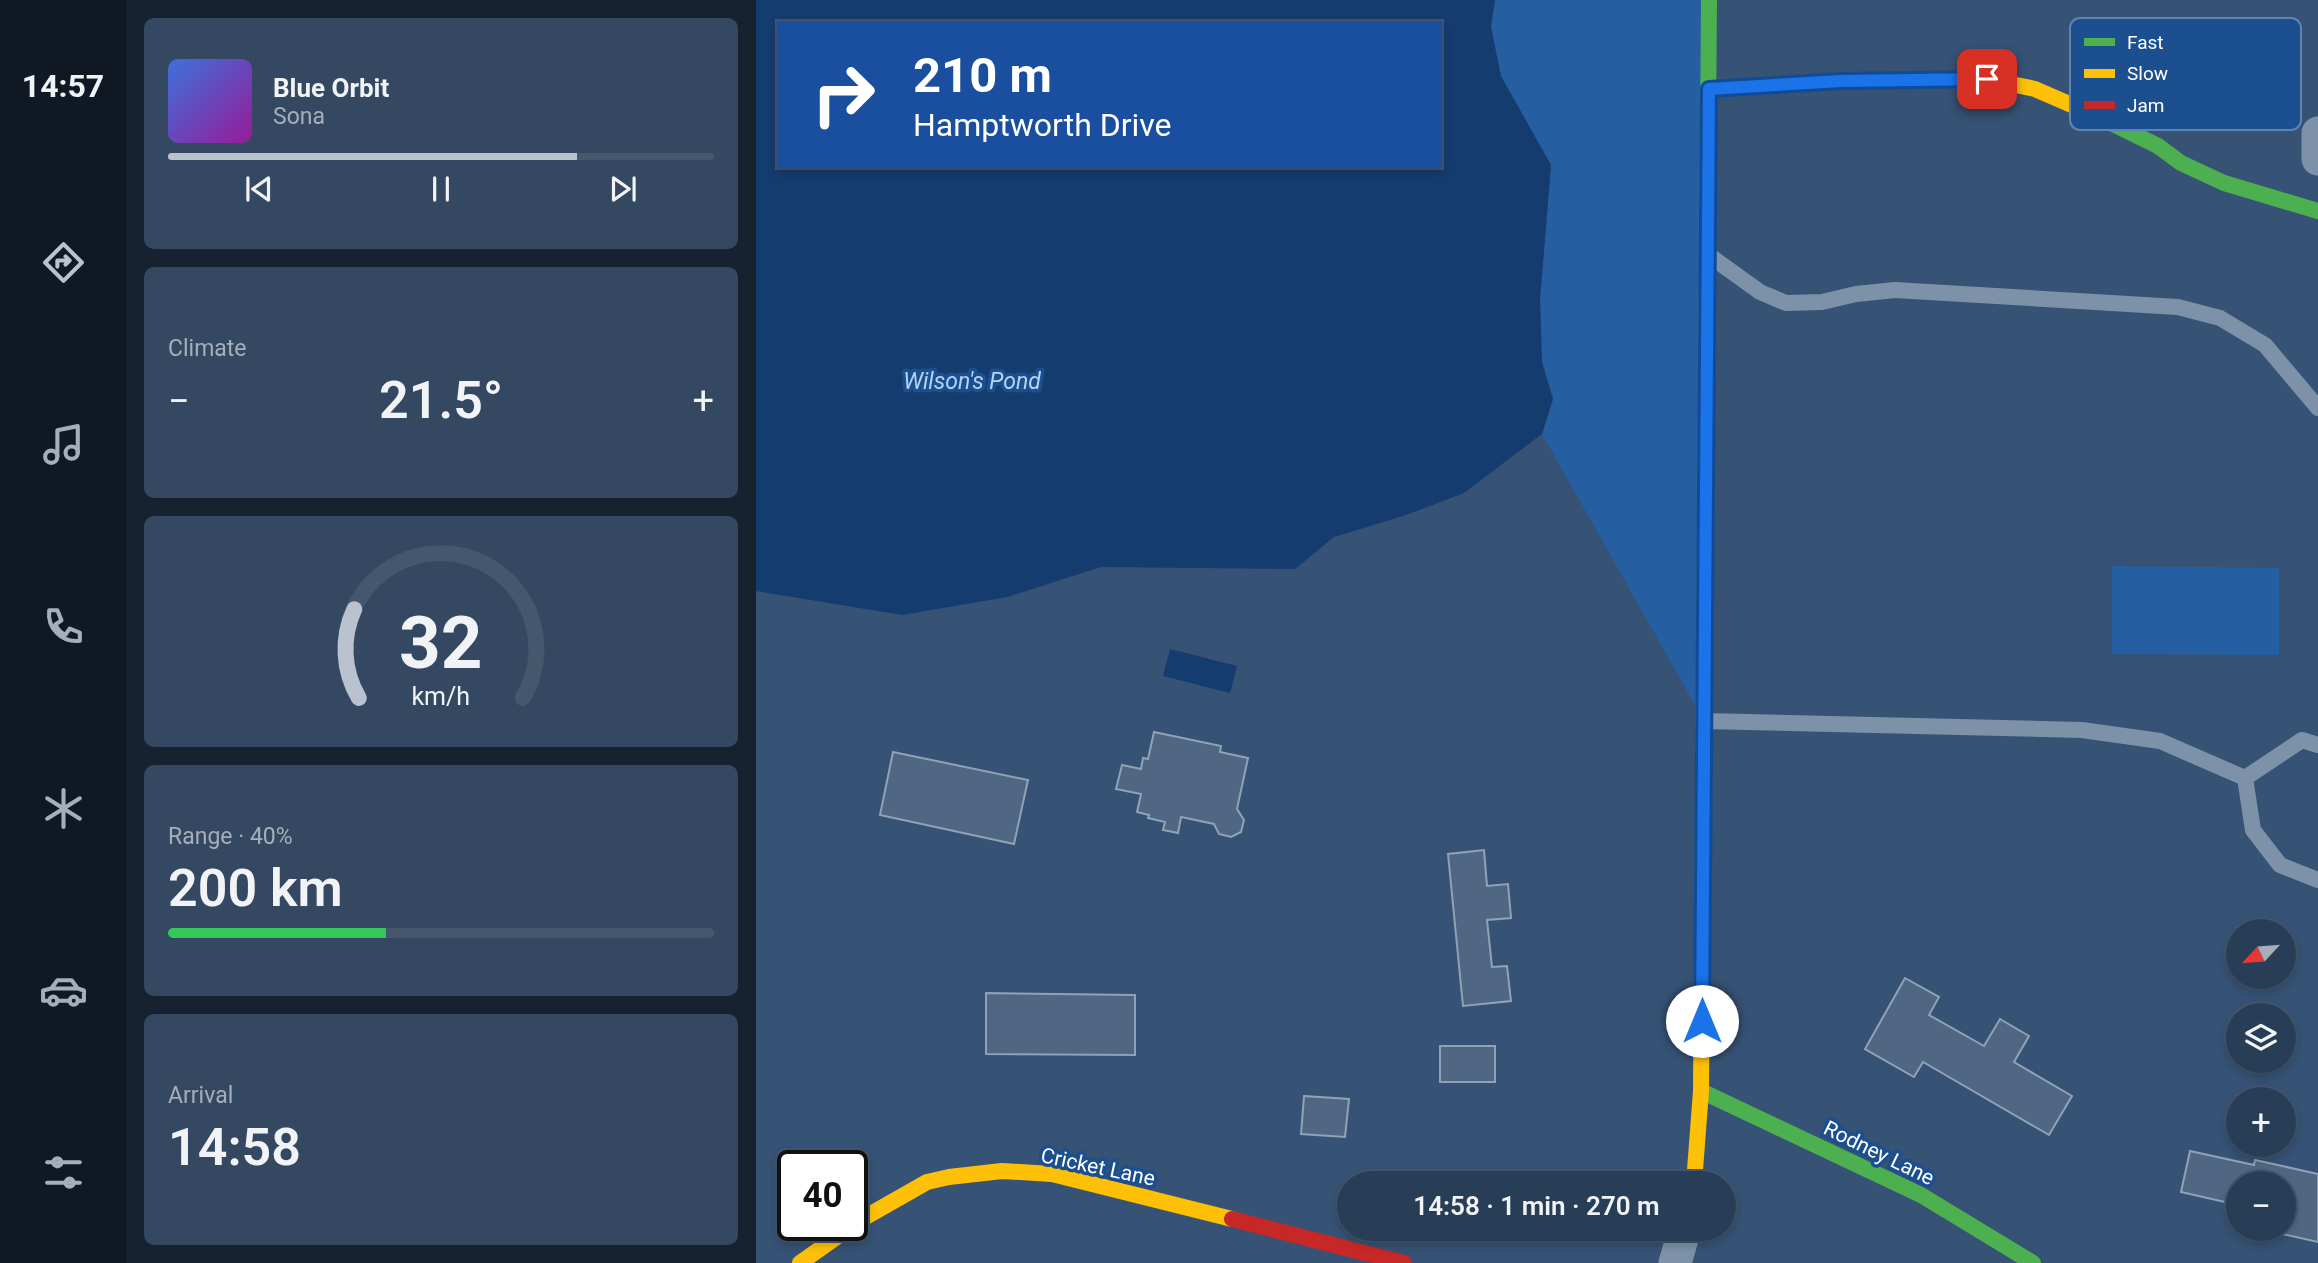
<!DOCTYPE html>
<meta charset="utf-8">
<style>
:root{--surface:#283e57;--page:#344961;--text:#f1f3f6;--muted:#a5aeba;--line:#44576d;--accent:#b9c2ce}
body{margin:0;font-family:Roboto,sans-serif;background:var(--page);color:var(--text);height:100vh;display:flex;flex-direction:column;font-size:26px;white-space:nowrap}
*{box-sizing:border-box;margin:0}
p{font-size:23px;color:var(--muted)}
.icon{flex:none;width:38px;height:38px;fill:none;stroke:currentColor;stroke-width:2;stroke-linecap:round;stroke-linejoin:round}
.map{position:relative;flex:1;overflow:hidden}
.drawer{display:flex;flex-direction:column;gap:18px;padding:18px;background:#162230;width:630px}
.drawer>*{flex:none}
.guide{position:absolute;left:21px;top:21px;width:665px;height:147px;border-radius:0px;box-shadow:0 4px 10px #0003,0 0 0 2px var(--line);background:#1a4fa0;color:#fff;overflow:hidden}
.needle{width:46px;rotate:244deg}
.controls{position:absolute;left:1470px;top:919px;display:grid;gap:14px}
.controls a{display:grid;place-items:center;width:70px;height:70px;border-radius:50%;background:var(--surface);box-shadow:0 4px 10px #0003,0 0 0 2px var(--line);font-size:35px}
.speed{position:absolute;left:21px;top:1150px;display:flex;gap:14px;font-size:35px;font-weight:700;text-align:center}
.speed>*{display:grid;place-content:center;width:91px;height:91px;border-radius:50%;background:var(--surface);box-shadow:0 4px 10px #0003,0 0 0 2px var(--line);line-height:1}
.speed .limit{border:4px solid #111;border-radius:10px;background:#fff;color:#111}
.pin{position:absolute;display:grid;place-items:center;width:60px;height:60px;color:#fff;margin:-30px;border-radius:14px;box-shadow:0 4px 10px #0006}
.me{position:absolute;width:77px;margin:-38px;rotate:0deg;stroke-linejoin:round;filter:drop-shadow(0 0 5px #0008)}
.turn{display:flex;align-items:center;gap:24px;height:147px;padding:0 21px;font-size:32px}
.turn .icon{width:91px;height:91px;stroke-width:2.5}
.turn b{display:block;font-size:49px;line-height:60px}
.big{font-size:52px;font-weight:600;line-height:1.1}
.drawer .card{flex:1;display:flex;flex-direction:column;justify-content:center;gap:10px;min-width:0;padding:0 24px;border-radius:10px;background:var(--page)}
.drawer .dial{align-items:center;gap:0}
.dial svg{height:182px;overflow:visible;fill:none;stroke:var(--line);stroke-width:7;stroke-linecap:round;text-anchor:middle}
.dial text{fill:var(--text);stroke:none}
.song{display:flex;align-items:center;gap:21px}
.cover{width:84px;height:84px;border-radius:10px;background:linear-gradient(135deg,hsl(220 70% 55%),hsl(300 70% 35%))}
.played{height:7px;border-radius:4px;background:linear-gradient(90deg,var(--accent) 75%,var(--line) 75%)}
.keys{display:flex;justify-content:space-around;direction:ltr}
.heat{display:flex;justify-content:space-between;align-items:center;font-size:38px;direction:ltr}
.charge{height:10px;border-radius:5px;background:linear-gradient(90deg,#34c759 40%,var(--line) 0)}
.trip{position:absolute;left:581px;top:1171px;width:399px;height:70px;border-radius:35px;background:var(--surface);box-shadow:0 4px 10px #0003,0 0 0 2px var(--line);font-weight:600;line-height:70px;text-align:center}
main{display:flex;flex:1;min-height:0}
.tab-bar{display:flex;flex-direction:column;width:126px;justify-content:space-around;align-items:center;background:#101923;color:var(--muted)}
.tab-bar .icon{width:49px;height:49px}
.tab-bar .current{color:var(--accent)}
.tab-bar b{font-size:32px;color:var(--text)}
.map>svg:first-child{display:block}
</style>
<main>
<nav class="tab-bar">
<b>14:57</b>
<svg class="icon current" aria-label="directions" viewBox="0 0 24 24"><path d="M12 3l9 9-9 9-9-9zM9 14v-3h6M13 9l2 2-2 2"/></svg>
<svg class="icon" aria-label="music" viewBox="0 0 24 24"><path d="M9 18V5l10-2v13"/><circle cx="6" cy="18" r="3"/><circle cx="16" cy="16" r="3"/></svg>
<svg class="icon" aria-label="phone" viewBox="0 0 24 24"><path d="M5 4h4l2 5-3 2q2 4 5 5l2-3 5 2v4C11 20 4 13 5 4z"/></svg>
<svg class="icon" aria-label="climate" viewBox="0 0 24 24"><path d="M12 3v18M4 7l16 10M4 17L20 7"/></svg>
<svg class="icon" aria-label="car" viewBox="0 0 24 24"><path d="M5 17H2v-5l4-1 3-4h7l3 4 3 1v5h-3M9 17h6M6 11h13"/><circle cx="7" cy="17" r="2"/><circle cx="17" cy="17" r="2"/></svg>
<svg class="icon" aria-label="filters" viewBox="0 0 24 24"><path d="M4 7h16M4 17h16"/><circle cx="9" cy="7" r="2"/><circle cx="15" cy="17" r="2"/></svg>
</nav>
<section class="drawer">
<div class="card">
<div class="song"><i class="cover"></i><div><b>Blue Orbit</b><p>Sona</p></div></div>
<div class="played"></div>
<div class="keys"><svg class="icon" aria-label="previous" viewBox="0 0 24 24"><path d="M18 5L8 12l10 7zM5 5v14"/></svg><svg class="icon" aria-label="pause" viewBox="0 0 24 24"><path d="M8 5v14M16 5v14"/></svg><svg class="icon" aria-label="next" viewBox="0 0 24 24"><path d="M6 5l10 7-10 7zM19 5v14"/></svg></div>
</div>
<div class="card"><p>Climate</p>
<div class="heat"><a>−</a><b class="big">21.5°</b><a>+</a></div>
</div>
<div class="card dial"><svg viewBox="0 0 100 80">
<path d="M14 69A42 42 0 1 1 86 69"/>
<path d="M14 69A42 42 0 0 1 12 30" stroke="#b9c2ce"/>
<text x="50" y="56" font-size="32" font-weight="700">32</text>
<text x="50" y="72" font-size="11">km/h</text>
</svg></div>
<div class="card"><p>Range · 40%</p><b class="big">200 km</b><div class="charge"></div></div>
<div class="card"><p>Arrival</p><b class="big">14:58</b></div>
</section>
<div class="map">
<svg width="1562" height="1263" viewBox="0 0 1562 1263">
<rect width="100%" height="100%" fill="#365274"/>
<path fill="#265fa1" d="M739 0H953L948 721 786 434 797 399 786 362 784 300 795 165 745 77 735 27Z
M1356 566 1523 568V655L1356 654Z"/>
<path fill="#153c6e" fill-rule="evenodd" d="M0 0H739L735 27 745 76 795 165 784 300 786 362 797 399 786 434 708 493 650 515 578 537 539 569 345 567 251 597 146 615 0 591ZM23 23H684V166H23Z
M414 649 481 666 474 693 407 676Z"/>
<path fill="#506783" stroke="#92a2b6" stroke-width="2" d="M398 732 465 746 464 752 492 758 481 809 488 820 485 832 475 837 463 834 458 824 425 817 422 833 407 830 409 822 392 818 393 815 381 812 385 794 360 789 366 765 385 769 387 758 392 759Z
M137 752 272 780 258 844 124 815Z
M728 850 731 886 752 884 755 918 731 920 736 967 751 966 755 1001 707 1006 692 854Z
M1149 978 1183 997 1173 1015 1228 1046 1244 1019 1273 1036 1258 1062 1316 1096 1293 1135 1167 1062 1158 1077 1109 1049Z
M230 993 379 995V1055L230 1054Z
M684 1046H739V1082H684Z
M548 1096 593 1099 589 1137 545 1134Z
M1434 1151 1498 1165 1499 1160 1562 1174V1242L1500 1228H1528V1183H1482V1205L1425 1192Z"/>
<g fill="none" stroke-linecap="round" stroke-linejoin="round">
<path stroke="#7d92a8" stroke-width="16" d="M954 256 1004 292 1030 303 1066 302 1100 294 1139 290 1422 307 1464 318 1509 345 1562 408
M948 721 1326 730 1404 741 1489 778
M1489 778 1497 830 1524 865 1562 880
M1489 778 1546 740 1562 745"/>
<path stroke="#7d92a8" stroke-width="33" d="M1562 133V159
M919 1263 929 1228"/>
<path stroke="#4caf50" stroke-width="16" d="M1341 116 1402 146 1425 163 1468 183 1562 211
M948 684 953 0
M945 1091 1165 1195 1277 1263"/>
<path stroke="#ffc107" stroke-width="16" d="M953 89 1085 81 1231 79 1279 89 1341 116
M938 1183 945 1091 948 684
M44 1263 106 1219 171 1182 193 1177 246 1171 296 1174 476 1219"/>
<path stroke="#c62828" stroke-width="16" d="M476 1219 648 1263"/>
</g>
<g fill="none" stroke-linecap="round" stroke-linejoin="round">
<defs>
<path id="route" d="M946 1021 953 89 1085 81 1231 79"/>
</defs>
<use href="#route" stroke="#114b97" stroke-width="18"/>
<use href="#route" stroke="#1a73e8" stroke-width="12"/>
</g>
<g text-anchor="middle" stroke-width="7" stroke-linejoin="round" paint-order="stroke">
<g font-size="21" fill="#fff" stroke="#1b4f8f">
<text transform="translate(1123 1153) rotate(26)" y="7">Rodney Lane</text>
<text transform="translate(342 1167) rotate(12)" y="7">Cricket Lane</text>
</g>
<g font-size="23" font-style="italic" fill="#b5d3f5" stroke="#1b4f8f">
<text x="216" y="389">Wilson's Pond</text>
</g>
</g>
<rect x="1314" y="18" width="231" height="112" rx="10" fill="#1b4f8f" stroke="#5f84b1" stroke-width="2"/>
<rect x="1328" y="38" width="31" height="8" fill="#4caf50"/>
<rect x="1328" y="69" width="31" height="9" fill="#ffc107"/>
<rect x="1328" y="101" width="31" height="8" fill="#c62828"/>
<g font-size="19" fill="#fff">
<text x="1371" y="49">Fast</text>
<text x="1371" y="80">Slow</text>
<text x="1371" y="112">Jam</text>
</g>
</svg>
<div class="controls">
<a><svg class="needle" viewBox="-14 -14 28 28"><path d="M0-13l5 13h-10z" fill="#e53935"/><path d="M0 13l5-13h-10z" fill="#a5aeba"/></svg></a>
<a><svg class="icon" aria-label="layers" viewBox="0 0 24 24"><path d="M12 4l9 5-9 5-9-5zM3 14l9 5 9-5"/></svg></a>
<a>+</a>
<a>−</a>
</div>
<div class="speed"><div class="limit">40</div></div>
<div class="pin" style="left:1231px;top:79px;background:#d93025"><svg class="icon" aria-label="arrive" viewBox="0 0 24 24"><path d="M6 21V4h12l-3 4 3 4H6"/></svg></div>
<svg class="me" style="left:946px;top:1021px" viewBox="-20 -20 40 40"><circle r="19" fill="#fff"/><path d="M0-13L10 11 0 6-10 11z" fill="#1a73e8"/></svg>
<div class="trip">14:58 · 1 min · 270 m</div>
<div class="guide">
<div class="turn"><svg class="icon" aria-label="right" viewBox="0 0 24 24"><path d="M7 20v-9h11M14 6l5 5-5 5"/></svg><div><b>210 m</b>Hamptworth Drive</div></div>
</div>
</div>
</main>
